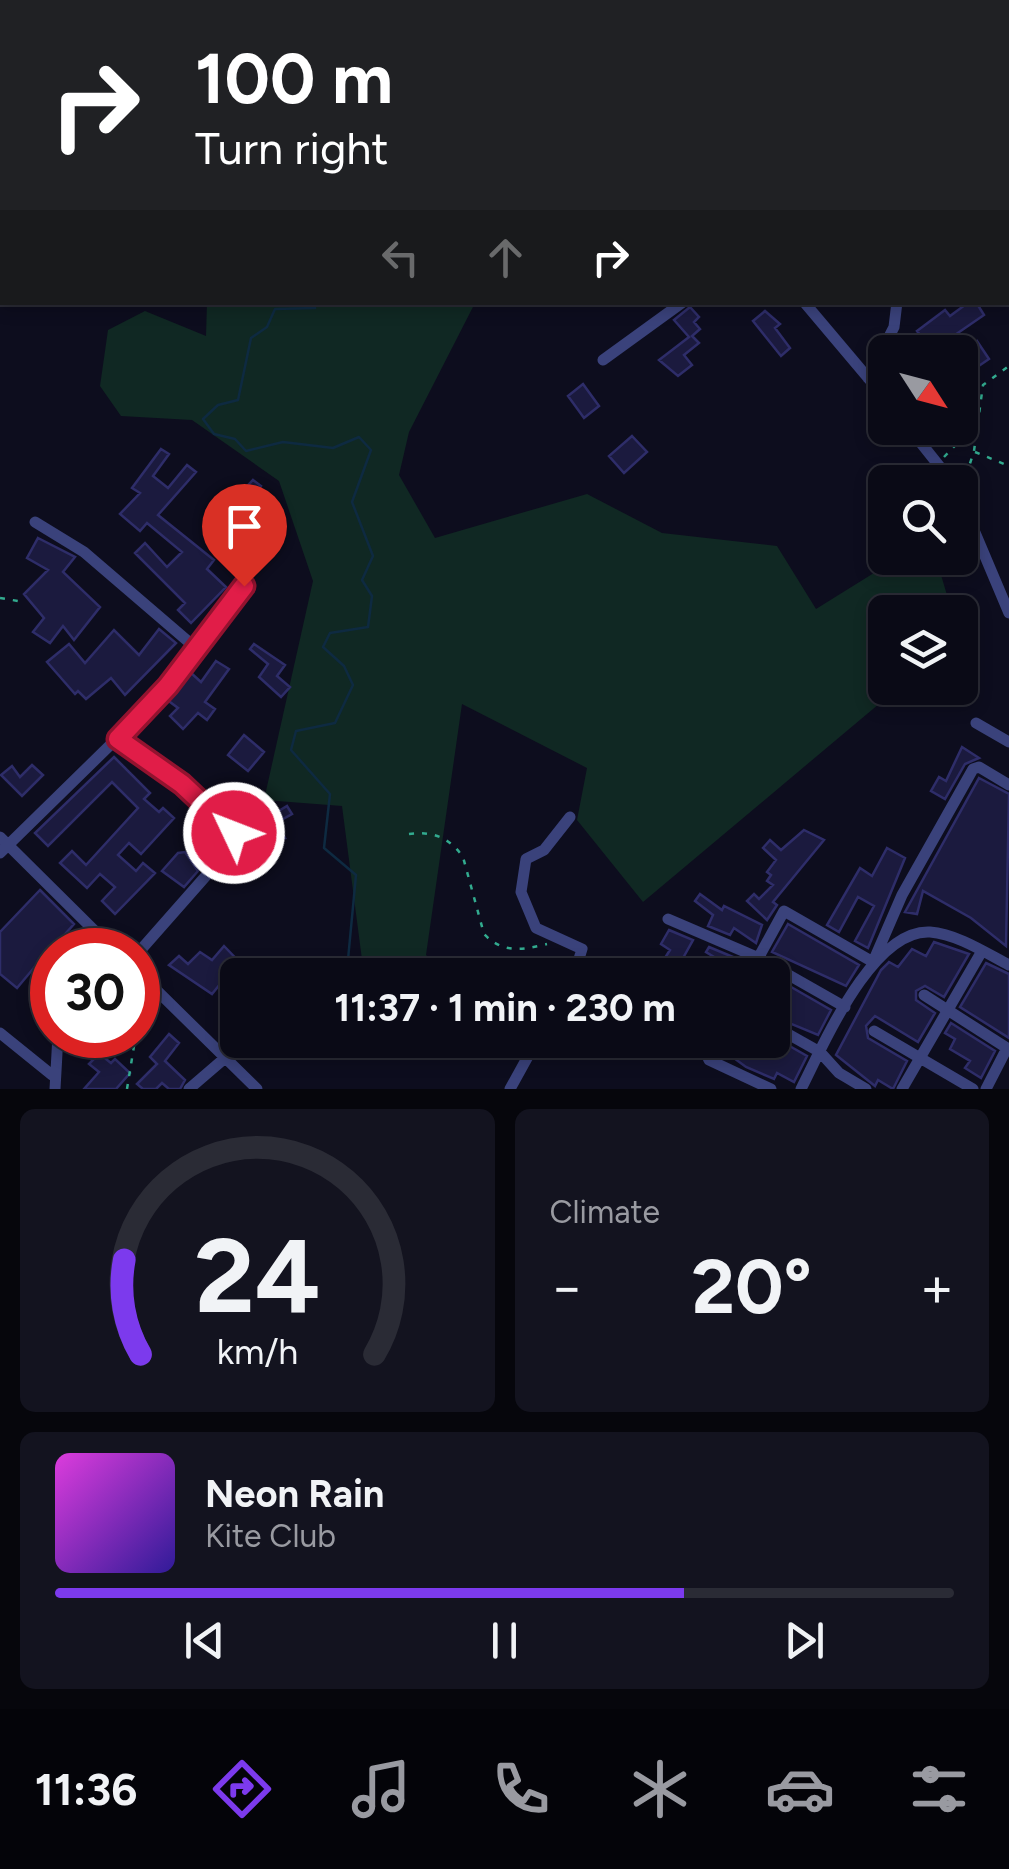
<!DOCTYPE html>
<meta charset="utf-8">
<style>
:root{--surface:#0a0a16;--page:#13131f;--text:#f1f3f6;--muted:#999aa1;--line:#2a2b35;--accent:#7c3aed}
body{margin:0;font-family:Figtree,sans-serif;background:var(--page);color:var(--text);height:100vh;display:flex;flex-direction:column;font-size:38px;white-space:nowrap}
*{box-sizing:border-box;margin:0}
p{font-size:32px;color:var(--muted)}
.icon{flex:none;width:55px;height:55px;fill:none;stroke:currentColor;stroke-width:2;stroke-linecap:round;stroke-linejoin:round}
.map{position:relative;height:1089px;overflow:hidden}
.details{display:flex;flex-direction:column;gap:20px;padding:20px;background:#06060c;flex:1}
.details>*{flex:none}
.banner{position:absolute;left:0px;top:0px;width:1010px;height:305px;box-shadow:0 5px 15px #0003,0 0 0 2px var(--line);background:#202124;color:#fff;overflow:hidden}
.needle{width:65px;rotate:126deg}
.fabs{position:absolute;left:868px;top:335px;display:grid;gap:20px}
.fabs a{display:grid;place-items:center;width:110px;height:110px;border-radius:15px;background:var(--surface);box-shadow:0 5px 15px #0003,0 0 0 2px var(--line);font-size:50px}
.speed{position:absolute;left:30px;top:928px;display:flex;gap:20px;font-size:50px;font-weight:700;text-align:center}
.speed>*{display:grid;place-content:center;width:130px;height:130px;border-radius:50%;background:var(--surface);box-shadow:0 5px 15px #0003,0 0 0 2px var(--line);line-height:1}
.speed .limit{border:15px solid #d22;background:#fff;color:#111}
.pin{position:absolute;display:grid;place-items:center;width:85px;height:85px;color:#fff;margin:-102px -42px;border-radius:50% 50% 50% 0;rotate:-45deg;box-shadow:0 0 10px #0007}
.pin .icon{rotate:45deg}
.me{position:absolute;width:110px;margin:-55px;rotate:313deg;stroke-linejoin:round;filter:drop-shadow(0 0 8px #0008)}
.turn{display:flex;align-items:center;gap:35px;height:210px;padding:0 30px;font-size:45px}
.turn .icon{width:130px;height:130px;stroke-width:2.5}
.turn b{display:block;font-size:70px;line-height:85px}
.lanes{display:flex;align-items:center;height:95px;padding:0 30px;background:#0003;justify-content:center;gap:50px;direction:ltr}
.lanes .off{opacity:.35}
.big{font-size:75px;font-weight:700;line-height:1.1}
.details .tile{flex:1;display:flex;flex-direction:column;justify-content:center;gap:15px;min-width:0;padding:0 35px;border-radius:15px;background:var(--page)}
.details .dial{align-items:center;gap:0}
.dial svg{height:260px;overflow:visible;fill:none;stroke:var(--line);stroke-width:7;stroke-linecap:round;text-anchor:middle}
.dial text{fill:var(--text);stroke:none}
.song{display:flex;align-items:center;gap:30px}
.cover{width:120px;height:120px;border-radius:15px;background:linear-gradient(135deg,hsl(300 70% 55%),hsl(250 70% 35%))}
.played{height:10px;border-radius:5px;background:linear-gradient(90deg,var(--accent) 70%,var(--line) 70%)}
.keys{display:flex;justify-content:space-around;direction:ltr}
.heat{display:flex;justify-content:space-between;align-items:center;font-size:55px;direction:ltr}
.details .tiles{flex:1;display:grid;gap:20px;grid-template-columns:1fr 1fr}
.tile:last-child{grid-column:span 2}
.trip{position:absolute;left:220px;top:958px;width:570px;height:100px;border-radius:15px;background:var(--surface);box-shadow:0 5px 15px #0003,0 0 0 2px var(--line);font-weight:700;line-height:100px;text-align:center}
.dock{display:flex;height:160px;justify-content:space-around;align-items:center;background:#040409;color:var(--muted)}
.dock .icon{width:70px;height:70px}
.dock .current{color:var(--accent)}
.dock b{font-size:45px;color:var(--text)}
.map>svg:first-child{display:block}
</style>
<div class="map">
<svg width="1009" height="1089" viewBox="0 0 1009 1089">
<rect width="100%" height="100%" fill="#0d0d1e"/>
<path fill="#102823" d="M0 0H424V2H2V43Z
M207 303H475L409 432 399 475 435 538 587 494 662 533 777 546 816 609 898 558H936L952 612H885V688H898L643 902 577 820 587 768 462 704 426 955 446 975H364L342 806 264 800 313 581 279 481 192 420 121 416 100 386 108 330 145 311 206 336Z"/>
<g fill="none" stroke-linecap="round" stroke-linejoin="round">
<path stroke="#0e2a41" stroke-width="2.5" d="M256 0V2
M313 302 315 308 275 309 267 327 251 338 238 400 218 405 203 419 214 434 235 439 246 451 283 442 333 448 359 437 371 450 352 502 373 556 362 580 372 596 368 627 330 633 323 647 344 666 353 685 335 723 296 731 291 750 330 794 324 848 356 875 347 970"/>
</g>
<path fill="#1b1a3e" stroke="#2e2d69" stroke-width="2.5" d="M969 302H976L984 315 952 337 964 351 977 341 989 359 964 376 961 352H933L917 331 945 310 950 316Z
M690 307 699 317 694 322 700 329 692 336 699 343 684 355 692 365 678 376 659 360 689 337 674 320Z
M765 311 780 324 775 328 790 348 781 356 753 321Z
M583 384 599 406 584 418 568 396Z
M632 436 647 452 624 473 609 456Z
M161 449 169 454 153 476 168 488 187 465 196 472 158 515 214 560 207 569 226 587 191 623 178 610 185 603 135 553 145 543 167 567 182 552 147 523 140 531 120 514 140 493 132 488Z
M253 480 261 486 257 492 284 521 281 524 262 510 255 518 232 502Z
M38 538 75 557 63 572 100 607 74 640 63 626 50 643 33 632 44 618 24 594 48 570 27 558Z
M159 629 176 643 125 695 111 678 86 699 78 691 75 694 47 662 69 644 85 663 114 630 139 655Z
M254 644 285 665 277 676 290 687 281 697 259 677 268 664 250 649Z
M216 661 229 669 205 702 215 709 207 720 198 713 183 729 170 716 178 708 166 699 189 671 201 682Z
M244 735 264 752 248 771 228 755Z
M962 747 979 758 965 764 945 799 931 791 939 777 946 781Z
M114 757 150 793 144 799 159 812 163 808 174 818 141 854 129 843 118 855 136 871 143 863 155 873 115 914 102 901 115 887 100 874 87 888 60 863 72 851 86 865 138 808 112 782 48 846 35 833Z
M32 765 43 775 22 796 1 775 12 766 20 777Z
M979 778 1009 794 1006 946 971 918 923 891 917 914 905 912Z
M246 793 266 809 269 808 272 815 287 806 292 814 276 823 285 838 253 843 251 833 264 816 255 809 243 816 233 807Z
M804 830 824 840 773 902 777 905 767 920 747 901 754 894 759 899 773 885 767 881 771 875 767 872 776 860 763 848 770 840 781 850Z
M887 848 905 858 868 948 855 941 874 906 858 897 839 932 827 925 860 868 872 876Z
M185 852 198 871 184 887 162 871 178 853Z
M40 890 74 924 59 941 68 950H52V962L43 957 17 988 0 974V932Z
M700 894 722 910 724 906 762 925 756 943 734 928 730 935 708 926 713 915 695 901Z
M788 924 859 965 846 986 772 952Z
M669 930 693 940 678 967 690 975H654L670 950 661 944Z
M934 942 969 954 944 997 925 986 916 991V1000L935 1013 918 1042 875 1016 866 1026 868 1038 907 1061 893 1089 878 1080 875 1086 836 1055 881 970 889 962 898 967 912 949 926 956Z
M224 946 252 975H238V988L225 978 212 994 169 965 179 956 188 964 200 952 212 960Z
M709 947 745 962 740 975H727L710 965 714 957 706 952Z
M986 963 1009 974V1038L960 1007Z
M772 976 831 1010 818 1035 772 1016Z
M951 1023 995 1051 981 1078 965 1068 970 1061 950 1049 955 1039 945 1033Z
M169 1034 179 1043 165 1061 185 1080 180 1089H169L162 1083 156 1089H143L137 1084 157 1064 150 1057Z
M74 1035H108L96 1051 111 1063 115 1059 130 1073 116 1089H84L99 1072 89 1064 93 1060 68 1042Z
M772 1036 807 1056 794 1082 777 1073 774 1079 746 1067 719 1047 721 1040H772Z"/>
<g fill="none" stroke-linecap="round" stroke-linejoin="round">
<path stroke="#32ab8f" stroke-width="2.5" stroke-dasharray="5 8" stroke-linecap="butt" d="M949 428V448
M975 452 1009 466
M944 457 980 420
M962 488 974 451 983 385 1009 366
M0 598 18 601
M409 834C432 831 449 837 463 857L484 934C503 954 523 950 547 944
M127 1089 135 1040 158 1006"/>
<path stroke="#3a427b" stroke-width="11" d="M581 0 583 2
M730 0 733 2
M1008 60 1009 59
M804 302 885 398
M603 360 683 302
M868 378 894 327 897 302
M909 428 952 482
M960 497 1009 613
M35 522 84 552 197 649
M976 723 1009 742
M118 739 182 784 234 833
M570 817 544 850 526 859 521 892 536 928 582 949 574 975
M0 837 114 950
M0 853 147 709 244 585
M668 919 759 958 845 1007
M138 953 212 869 227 840 255 818
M138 972 257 1089
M749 975 784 911 873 962 902 895 973 769 979 767 1009 785
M924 995 1007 1048 986 1089
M772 1025 820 1052 839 1073 866 1089
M874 1031 973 1089
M0 1033 52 1075
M712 1040 706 1053 709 1060 771 1089
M55 1089 58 1035
M189 1089 225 1058
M510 1089 537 1040
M801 1089C823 1046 872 929 930 932 957 934 986 953 1009 965
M902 1089 982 951"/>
</g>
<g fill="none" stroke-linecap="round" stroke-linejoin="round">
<defs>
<path id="route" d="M234 833 182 784 118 739 168 686 244 586"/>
</defs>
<use href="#route" stroke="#92132f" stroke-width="25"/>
<use href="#route" stroke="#e11d48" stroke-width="18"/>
</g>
</svg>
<div class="fabs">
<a><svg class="needle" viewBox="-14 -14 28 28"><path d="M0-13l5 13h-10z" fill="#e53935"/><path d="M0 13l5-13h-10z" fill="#999aa1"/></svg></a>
<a><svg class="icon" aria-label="search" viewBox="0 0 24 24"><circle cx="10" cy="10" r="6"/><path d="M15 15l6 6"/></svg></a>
<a><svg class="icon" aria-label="layers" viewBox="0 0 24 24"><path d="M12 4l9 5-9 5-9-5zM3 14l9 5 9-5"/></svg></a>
</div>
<div class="speed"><div class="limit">30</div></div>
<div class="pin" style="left:244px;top:586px;background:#d93025"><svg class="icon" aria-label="arrive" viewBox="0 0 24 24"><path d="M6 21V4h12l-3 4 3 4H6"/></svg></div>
<svg class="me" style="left:234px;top:833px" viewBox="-20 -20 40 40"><circle r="17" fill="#e11d48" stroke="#fff" stroke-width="3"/><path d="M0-11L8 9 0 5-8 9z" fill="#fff"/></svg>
<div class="trip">11:37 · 1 min · 230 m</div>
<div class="banner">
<div class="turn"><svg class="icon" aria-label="right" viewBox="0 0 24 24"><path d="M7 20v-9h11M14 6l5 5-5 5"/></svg><div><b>100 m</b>Turn right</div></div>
<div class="lanes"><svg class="icon off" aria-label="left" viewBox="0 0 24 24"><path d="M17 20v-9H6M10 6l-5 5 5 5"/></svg><svg class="icon off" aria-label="ahead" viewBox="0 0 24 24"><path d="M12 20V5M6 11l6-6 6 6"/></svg><svg class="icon" aria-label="right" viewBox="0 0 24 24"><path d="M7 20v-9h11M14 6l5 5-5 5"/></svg></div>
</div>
</div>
<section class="details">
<div class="tiles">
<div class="tile dial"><svg viewBox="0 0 100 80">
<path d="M14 69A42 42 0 1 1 86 69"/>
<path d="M14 69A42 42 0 0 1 9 40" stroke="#7c3aed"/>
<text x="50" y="56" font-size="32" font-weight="700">24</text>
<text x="50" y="72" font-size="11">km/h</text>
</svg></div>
<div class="tile"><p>Climate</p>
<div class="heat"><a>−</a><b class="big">20°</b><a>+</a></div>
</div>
<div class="tile">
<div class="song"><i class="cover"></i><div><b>Neon Rain</b><p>Kite Club</p></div></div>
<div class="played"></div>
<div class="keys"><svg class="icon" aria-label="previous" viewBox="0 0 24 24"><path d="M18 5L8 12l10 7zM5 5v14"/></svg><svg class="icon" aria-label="pause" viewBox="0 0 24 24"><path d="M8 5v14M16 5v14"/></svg><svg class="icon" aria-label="next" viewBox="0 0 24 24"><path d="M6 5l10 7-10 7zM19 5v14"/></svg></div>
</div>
</div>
</section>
<nav class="dock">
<b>11:36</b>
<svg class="icon current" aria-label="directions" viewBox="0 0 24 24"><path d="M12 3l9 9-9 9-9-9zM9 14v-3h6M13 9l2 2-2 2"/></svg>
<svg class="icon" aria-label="music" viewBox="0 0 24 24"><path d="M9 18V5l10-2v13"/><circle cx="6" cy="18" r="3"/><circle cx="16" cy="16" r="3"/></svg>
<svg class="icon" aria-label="phone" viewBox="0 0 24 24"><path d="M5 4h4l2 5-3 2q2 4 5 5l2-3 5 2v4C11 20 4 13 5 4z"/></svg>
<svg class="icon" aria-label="climate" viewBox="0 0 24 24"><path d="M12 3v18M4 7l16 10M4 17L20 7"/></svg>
<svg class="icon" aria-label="car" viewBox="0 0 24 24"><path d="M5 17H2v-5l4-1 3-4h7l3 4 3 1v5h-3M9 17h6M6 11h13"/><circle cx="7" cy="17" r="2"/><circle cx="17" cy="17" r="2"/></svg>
<svg class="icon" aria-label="filters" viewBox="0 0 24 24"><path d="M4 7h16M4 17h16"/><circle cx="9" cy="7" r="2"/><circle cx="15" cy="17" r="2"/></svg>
</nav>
